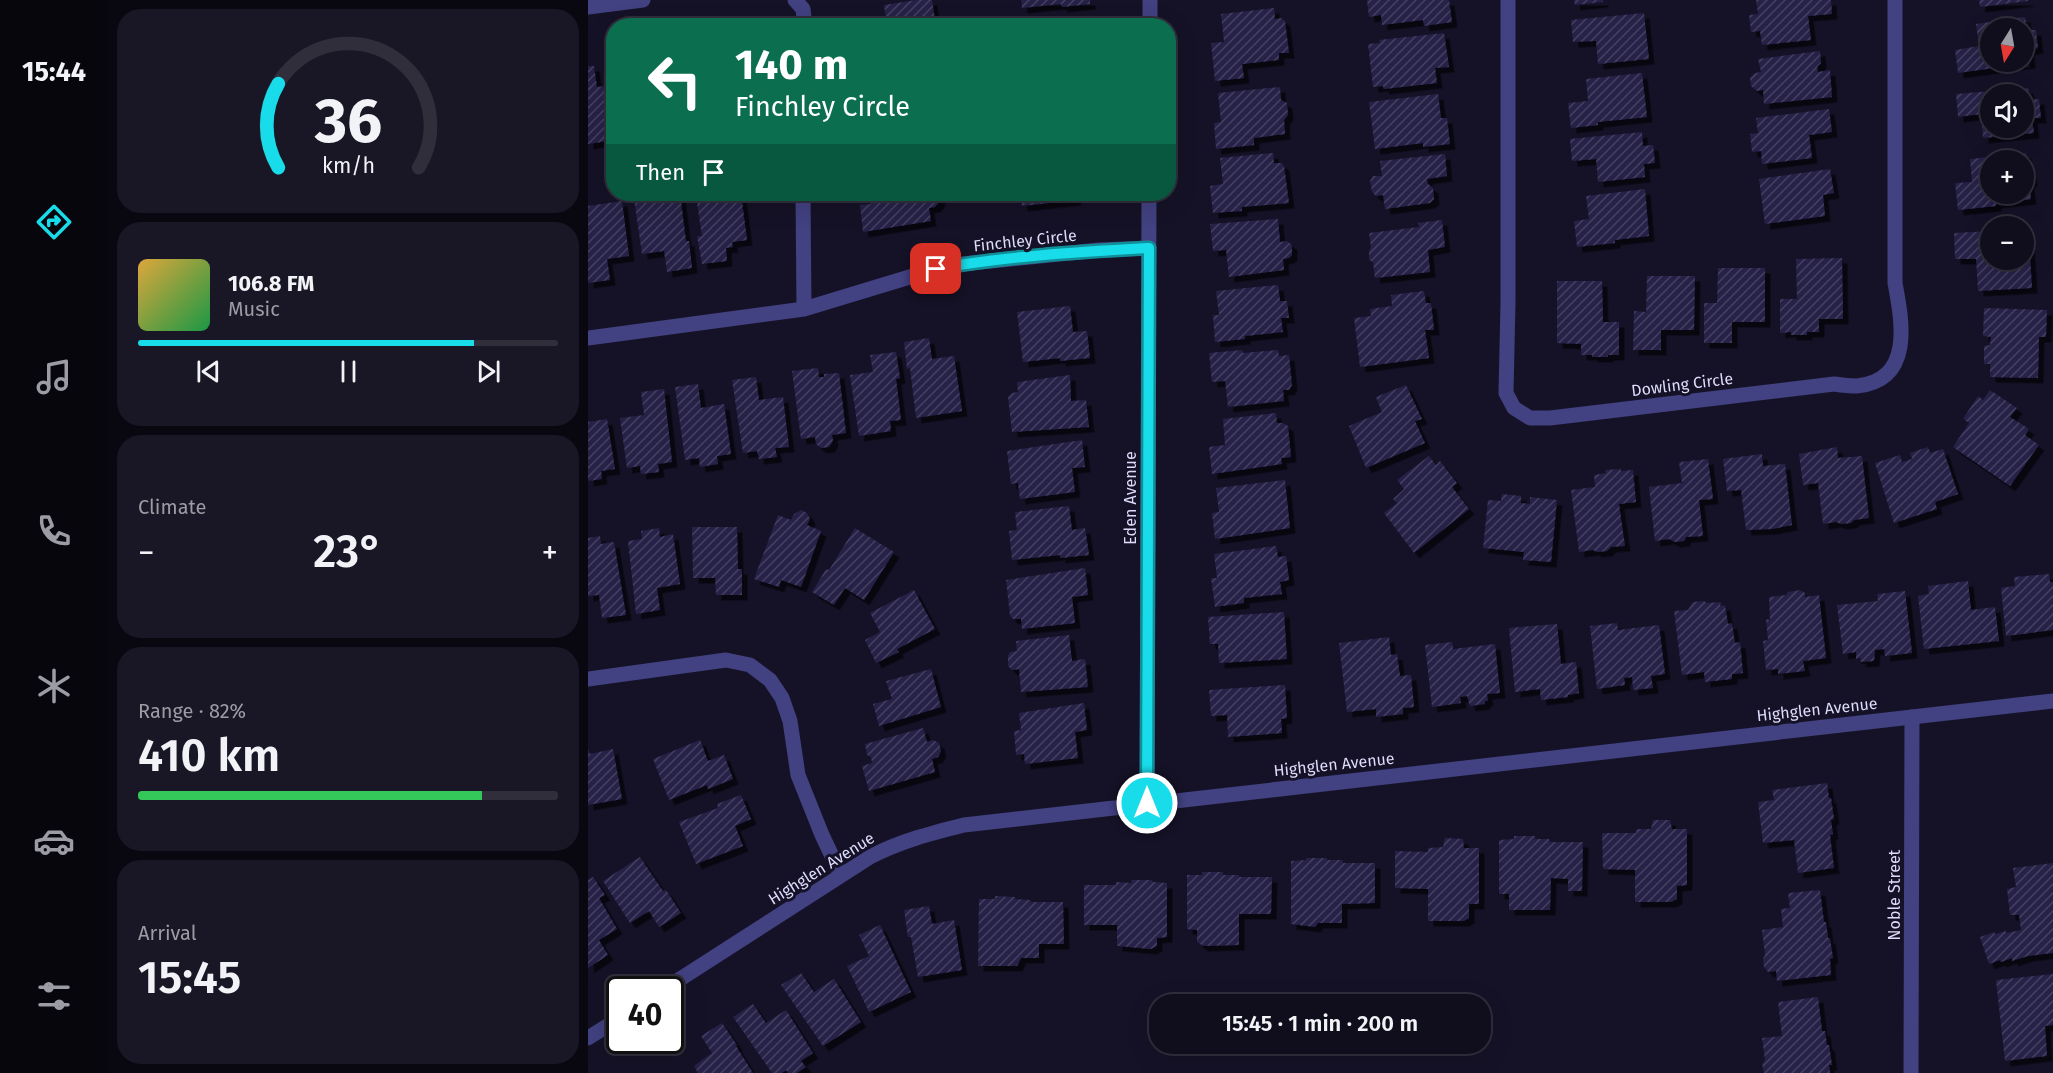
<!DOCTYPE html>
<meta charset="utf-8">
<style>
:root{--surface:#100e1d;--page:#191726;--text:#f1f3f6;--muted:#9c9ca4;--line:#302e3b;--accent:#18dcea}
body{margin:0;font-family:"Fira Sans",sans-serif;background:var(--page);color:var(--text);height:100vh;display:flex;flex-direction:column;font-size:22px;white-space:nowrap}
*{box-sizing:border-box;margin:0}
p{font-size:20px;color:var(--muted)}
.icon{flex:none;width:33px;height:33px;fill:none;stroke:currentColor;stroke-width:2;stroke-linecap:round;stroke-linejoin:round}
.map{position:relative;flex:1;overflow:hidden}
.drawer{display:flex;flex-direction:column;gap:9px;padding:9px;background:#090810;width:480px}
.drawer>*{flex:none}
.banner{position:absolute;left:18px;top:18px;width:570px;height:183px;border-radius:24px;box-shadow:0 6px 24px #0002,0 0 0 2px var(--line);background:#0b6e4f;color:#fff;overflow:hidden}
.needle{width:39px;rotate:191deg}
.controls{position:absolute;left:1392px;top:18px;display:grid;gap:12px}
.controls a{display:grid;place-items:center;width:54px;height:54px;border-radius:50%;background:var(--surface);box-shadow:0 6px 24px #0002,0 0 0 2px var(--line);font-size:30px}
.speed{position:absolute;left:18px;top:976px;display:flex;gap:12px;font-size:30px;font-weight:700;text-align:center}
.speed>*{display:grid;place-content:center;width:78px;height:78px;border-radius:50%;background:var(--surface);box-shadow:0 6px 24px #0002,0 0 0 2px var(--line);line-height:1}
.speed .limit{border:3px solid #111;border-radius:9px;background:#fff;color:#111}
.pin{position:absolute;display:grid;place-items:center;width:51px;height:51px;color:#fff;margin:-26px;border-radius:12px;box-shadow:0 3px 9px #0006}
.me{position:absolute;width:66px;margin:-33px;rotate:0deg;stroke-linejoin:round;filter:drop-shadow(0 0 4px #0008)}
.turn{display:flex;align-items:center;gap:21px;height:126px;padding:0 30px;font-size:27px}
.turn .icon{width:78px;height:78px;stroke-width:2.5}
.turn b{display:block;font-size:42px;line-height:51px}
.then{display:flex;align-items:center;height:57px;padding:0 30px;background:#0003;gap:12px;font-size:22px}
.big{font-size:45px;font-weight:600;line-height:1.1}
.drawer .tile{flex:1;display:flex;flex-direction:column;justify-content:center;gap:9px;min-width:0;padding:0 21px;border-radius:24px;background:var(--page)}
.drawer .dial{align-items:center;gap:0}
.dial svg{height:156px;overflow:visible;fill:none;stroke:var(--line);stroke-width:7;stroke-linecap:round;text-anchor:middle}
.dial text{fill:var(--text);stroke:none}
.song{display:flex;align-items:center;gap:18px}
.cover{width:72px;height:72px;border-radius:9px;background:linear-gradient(135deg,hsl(40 70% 55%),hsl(140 70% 35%))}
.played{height:6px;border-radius:3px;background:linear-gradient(90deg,var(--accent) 80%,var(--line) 80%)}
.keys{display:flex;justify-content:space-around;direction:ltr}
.heat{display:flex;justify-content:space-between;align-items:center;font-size:33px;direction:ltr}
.charge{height:9px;border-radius:4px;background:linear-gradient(90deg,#34c759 82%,var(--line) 0)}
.trip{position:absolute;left:561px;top:994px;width:342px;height:60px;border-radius:24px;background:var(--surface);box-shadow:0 6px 24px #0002,0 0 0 2px var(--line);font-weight:600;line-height:60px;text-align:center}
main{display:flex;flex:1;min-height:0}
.tabs{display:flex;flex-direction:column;width:108px;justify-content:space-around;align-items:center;background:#06060c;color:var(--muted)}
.tabs .icon{width:42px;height:42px}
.tabs .selected{color:var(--accent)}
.tabs b{font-size:27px;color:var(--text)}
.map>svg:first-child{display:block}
</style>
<main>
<nav class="tabs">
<b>15:44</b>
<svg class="icon selected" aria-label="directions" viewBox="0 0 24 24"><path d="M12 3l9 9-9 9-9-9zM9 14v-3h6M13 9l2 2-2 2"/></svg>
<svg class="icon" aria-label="music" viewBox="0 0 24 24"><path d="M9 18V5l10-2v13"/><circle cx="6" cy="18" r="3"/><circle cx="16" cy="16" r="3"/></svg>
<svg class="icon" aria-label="phone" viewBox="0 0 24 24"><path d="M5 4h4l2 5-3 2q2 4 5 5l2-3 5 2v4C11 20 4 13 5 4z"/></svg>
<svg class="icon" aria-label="climate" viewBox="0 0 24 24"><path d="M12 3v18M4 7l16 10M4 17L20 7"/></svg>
<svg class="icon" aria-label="car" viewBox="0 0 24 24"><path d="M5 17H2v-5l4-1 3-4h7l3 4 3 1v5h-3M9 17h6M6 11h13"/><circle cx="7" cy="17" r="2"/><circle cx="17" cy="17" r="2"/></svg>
<svg class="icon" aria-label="filters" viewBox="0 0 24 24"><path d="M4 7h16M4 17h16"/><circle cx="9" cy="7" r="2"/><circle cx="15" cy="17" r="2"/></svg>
</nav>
<section class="drawer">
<div class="tile dial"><svg viewBox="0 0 100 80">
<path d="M14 69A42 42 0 1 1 86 69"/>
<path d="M14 69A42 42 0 0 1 14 26" stroke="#18dcea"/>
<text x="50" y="56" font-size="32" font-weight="700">36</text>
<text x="50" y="72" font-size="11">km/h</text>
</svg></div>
<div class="tile">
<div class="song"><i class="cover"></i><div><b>106.8 FM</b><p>Music</p></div></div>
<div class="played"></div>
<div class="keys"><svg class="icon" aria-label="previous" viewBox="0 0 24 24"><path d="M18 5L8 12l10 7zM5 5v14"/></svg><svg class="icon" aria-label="pause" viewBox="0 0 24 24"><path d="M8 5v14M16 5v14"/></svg><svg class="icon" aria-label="next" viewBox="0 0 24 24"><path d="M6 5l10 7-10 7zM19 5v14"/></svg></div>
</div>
<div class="tile"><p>Climate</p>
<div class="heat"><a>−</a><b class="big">23°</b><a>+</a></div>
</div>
<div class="tile"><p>Range · 82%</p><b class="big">410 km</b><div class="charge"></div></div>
<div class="tile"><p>Arrival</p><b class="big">15:45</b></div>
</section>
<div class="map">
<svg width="1465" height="1073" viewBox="0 0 1465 1073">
<defs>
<pattern id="building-hatch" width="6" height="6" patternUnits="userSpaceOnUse" patternTransform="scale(1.5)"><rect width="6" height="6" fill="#262046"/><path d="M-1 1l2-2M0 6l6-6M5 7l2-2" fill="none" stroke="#454062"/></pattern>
<filter id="shadow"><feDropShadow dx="5.5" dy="5.5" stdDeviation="0" flood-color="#0009"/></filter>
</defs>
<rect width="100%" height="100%" fill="#151227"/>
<path fill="url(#building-hatch)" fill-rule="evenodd" filter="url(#shadow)" d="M328 0H344L348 26H299L296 5Z
M433 0H502V4L474 7 473 4 434 8Z
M779 0H861L864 22 836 26 835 20 794 25 793 15 781 17Z
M986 0H1015V2L987 5Z
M1168 0H1243L1244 14 1220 16 1223 40 1174 45 1172 31 1163 32 1161 15 1170 14Z
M1391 0H1440V1L1392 7Z
M686 8 687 19 693 18 697 21 701 53H691V60L654 64 656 78 627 81 623 43 636 42 633 14Z
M1056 13 1061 59 1010 64 1008 41 985 42 983 20Z
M496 16 497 26H449V24L469 22 468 19Z
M1437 17 1439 30H1448L1450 48 1441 50 1442 63 1370 73 1367 50 1391 46 1388 24ZM1402 28H1436V62H1402Z
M856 33 861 67 847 68 849 83 796 89 795 86 785 87 780 44 792 43 791 40Z
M1232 51 1233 63 1229 67 1230 72 1242 70 1244 97 1176 104 1175 90 1169 91 1163 86 1162 78 1167 73 1173 72 1170 59Z
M0 66H6L9 87 26 85V140L0 144Z
M1054 73 1059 117 1010 122V125L983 128 980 103 1000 101 998 79Z
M692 87 693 100 699 103 700 115 696 120 697 134 666 138V145L628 149 626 123 633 122 630 93Z
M1440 88 1442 100 1451 99 1453 118H1444L1446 133 1395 138 1393 114 1370 117 1368 94ZM1402 94H1436V128H1402Z
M850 94 853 118H859L862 144 835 147V143L787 149 781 102Z
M1241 109 1244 132 1221 135 1224 158 1174 164 1173 151 1164 152 1162 134 1170 133 1168 118Z
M1054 132 1055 146 1065 145 1067 163 1056 164 1057 177 1010 182 1008 159 984 161 982 139Z
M685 153 686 163H693L696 166 701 203 654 207V211L625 213 622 186 635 184 632 158Z
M1438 153 1439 169 1443 171 1444 180 1441 184 1443 199 1408 203V206L1370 210 1367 183 1384 182 1382 159ZM1402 160H1436V194H1402Z
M857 154 859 176 839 179 840 184 845 188 846 199 842 203 797 209 795 195 788 196 784 192 782 181 785 176H794L792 161Z
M1242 169 1246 193 1235 195 1237 216 1177 224 1171 179Z
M1057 189 1061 236 1027 240V243L989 247 986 221 1001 219 998 196Z
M92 194 98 241H101L104 268 79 272 76 251 54 254 46 199Z
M130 194H153L159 240 144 242 145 247 138 248 139 261 114 264 109 236H114L108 197Z
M276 194H351L352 201 347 207 341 208 343 221 275 232 272 205 283 204 282 198Z
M432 194H487L488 200 434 206Z
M34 201 41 256 19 259 22 280 0 283V206Z
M690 219 692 242 699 241 704 245V255L701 258 695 259 696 270 641 277 638 250 625 251 622 224Z
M854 220 857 247 840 250 842 272 787 278 785 262 781 260V251L783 247 781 233 831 227 830 223Z
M1402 231V260H1436V240L1441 239 1444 288 1390 291 1388 259H1367L1366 233Z
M1254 258 1255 319H1231V332H1219V335H1203V332L1192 333V299H1209L1208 259Z
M1130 268H1177V322H1144V343H1116V303H1129Z
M1059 276H1107L1106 330H1073V350H1045L1046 311 1058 312Z
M969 281H1014L1015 322H1031V355H1020V357H1004V355H993V344L969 343Z
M690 285 692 301H699L701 318H693L695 332 657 336V339L627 342 625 315H631L628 291Z
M836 291 838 303H843L846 330H837L841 358 772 367 766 318 783 316 782 309 804 306 803 295Z
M482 306 485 332 499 331 502 358 472 361V358L435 362 429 312Z
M1396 308 1459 310 1458 337H1451L1450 378 1402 377V364H1396V346L1402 345 1403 337 1395 336Z
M341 338 344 359 366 356 374 411 328 418 322 368 319 369 316 342Z
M654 350 655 353 690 350 691 356 701 355 704 385 701 390H695L696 401 640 407 637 381 624 382 621 353Z
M308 352 312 378 308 379 313 420 302 421 303 431 271 436 262 375 285 372 282 355Z
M230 368 231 377H236V374L251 373 258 433 244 435 245 441 241 447 233 448 228 444 227 437 213 439 204 371Z
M482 375 483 401 498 400 501 427 424 432 420 397 424 393 430 392 429 382Z
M168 377 171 400 195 397 201 447 187 448 189 457 171 459 169 451 155 453 144 380Z
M110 384 113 408 136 404 143 454 129 456 130 464 112 467 111 458 97 460 87 387Z
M818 385 834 419 827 421 837 443 778 468 761 426 794 412 788 397Z
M76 389 84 462 70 464 71 472 53 474 52 466 39 468 32 418 56 415 53 392Z
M1402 390 1429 408 1422 417 1441 429 1437 435 1451 445 1422 486 1365 447 1381 423 1375 419 1390 396 1395 400Z
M688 413 689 423H695L700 426 703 457 693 458 694 464 624 474 621 447 637 445 635 419Z
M19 419 27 469 13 471 14 479 0 481V422Z
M494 440 497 467 484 468 487 492 432 499 430 483 423 484 419 451Z
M1249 447 1250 458 1274 456 1281 518 1266 520 1263 523 1253 524 1248 522 1235 524 1230 483 1215 485 1211 454Z
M1340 447 1342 453 1355 449 1370 494 1347 502 1349 509 1306 523 1287 463 1312 455 1314 462 1324 459 1322 453Z
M1174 454 1175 466 1197 464 1204 525 1184 529 1158 530 1153 490 1139 491 1135 459Z
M841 456 848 465 852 461 869 483 864 487 881 509 826 553 796 513 809 503 805 499 816 489 809 480Z
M1120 459 1125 499 1111 500 1115 536 1098 537 1096 541 1087 542 1081 539 1067 541 1061 487 1094 483 1091 462Z
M1033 469V471L1045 470 1048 502 1031 504 1037 546 1023 547 1019 551 1009 552 1005 550 991 552 983 490 1007 487 1006 475 1018 473 1017 470Z
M697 480 702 528 627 539 624 513 631 512 628 488Z
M914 494 933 496V503L942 504V497L969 500 963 562 935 560 936 552 895 548 900 500 913 501Z
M481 506 484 530 497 528 501 555 472 558V555L424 560 421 531 429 530 427 512Z
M213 510 219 513 222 519 219 525 233 531 213 587 193 580 191 587 166 579 190 515 203 520 206 514Z
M104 527H149L150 569H154V595H128L127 578H105Z
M71 528 72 537 85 534 92 584 69 588 72 610 48 614 40 541 54 539 53 531Z
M267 528 306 552 276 600 257 588 246 605 224 592 238 569 241 570Z
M12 536 13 544 26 542 38 615 14 618 11 595 0 596V538Z
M688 546 690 557 698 556 701 580 692 582 694 594 656 598V603L627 607 623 578H629L626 554Z
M497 568 500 595 484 597 487 623 434 629 433 619H425L422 616 418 580Z
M1461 574 1462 582H1465V630L1418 636 1413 588 1427 586 1426 577Z
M1380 581 1383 610 1407 607 1411 641 1336 649 1330 596 1341 594 1340 586Z
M326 590 347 629 309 649 311 652 288 663 277 640 292 632 282 613Z
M1212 590 1217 593V597L1231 595 1238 658 1215 661 1217 671 1190 674V669L1178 670 1175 641 1180 640 1178 619 1182 620 1181 597 1198 595 1200 592Z
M1317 591 1324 653 1297 656 1296 649 1287 650 1286 661 1273 662 1272 658 1268 659V652L1255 654 1249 605 1290 601 1289 594Z
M1116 601 1119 603 1133 602 1132 606 1137 605 1140 624 1144 623 1147 643 1152 642 1155 673 1144 674V679L1117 682 1116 672 1094 675 1086 611 1100 610 1105 602Z
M696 612 699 659 631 663 630 644H622L620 617Z
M1029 623 1030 630 1071 625 1077 674 1063 676 1065 688 1045 690 1044 677 1036 678 1037 685 1009 689 1002 626Z
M969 624 973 664 988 662 991 693 980 695V697L953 700 952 689 927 692 921 628Z
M481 635 484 661 497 659 500 687 433 692 431 669 424 670 420 666V656L422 652 429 651 428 641Z
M801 637 803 655 809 654 812 676 823 675 826 707 815 708V714L788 717V709L759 712 751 643Z
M864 642 865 649 907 644 912 693 899 694 900 701H897V704L882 706 879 696 872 697 873 703 844 707 837 645Z
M343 669 353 707 291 726 285 704 304 699 298 681Z
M697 685 699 718 693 719 694 733 640 737 639 715 623 716 621 690Z
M496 703 499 730 487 732 490 758 437 764 436 754 428 755 426 731 433 730 431 713Z
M335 728 339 742 345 740 351 743 353 751 350 757 344 759 347 772 281 791 274 766 284 763 283 757 279 755 277 744Z
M112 740 120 761 136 755 145 779 120 789 119 785 81 800 65 759Z
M0 748 2 754 25 749 34 799 0 805Z
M1239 783 1241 798H1243L1246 819 1243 820 1245 834 1242 835 1246 868 1210 873 1206 840 1175 843 1170 802 1186 800 1184 790Z
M153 795 163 819 147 826 155 846 108 864 91 822 130 808 129 804Z
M1065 820H1082L1084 829H1099V885L1089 886V899L1083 902H1047V870L1015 869 1014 833H1048V829H1063Z
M926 836H947V839H961L962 842H995L994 891H980V879L963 878 962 910H921V894H911V840L926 839Z
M857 838 875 839 876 848H891V904H881V918L876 921H840V889L807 888V851L840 852V848L855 847Z
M52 857 75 891 78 890 93 913 71 927 61 911 42 923 15 881Z
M718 858H739V860H754L755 863H787V903L754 904V923H730L727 927 703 924V861L718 860Z
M1465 863V953L1440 956 1424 961V958L1413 962 1412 960 1401 964 1392 937 1406 932 1407 934 1418 931V933L1433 930 1431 915H1422L1419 889 1428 887 1425 868Z
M614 872H635V875H651V877H684L683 914H651V945L615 946 609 942V930L599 929V875H614Z
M5 877 17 895 11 898 29 929 11 940 20 955 0 968V880Z
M543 880H564L565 882 579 883V937L569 938V946L563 949 529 946V925H496V885H528V882L544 883Z
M1232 890 1236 922H1238L1240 938H1242L1245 958 1242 959 1243 975 1189 981 1188 971 1180 972 1176 967 1175 959 1177 955 1174 930 1195 927 1193 909 1202 908 1200 893Z
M407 896 427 897V899L442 900 443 902H475L476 944H451V958H433L429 966H390L391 899H407Z
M341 906 344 924 366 920 374 970 330 977 323 937H320L316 910Z
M292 925 323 992 281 1012 259 966 281 956 271 935Z
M213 973 226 992 246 979 273 1022 235 1046 193 985Z
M1465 974V1025L1457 1026 1459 1056 1417 1061 1408 980Z
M1230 997 1234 1031H1237L1239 1045H1241L1244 1065H1241L1242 1073H1176L1174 1064 1177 1060 1174 1038 1194 1036 1190 1002Z
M165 1004 178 1023 198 1010 225 1053 213 1061 218 1067 209 1073H200L198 1070 194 1073H184L145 1017Z
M134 1023 149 1045 148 1046 165 1073H110L106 1066 124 1053 113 1036Z"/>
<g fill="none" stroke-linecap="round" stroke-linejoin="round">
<path stroke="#424181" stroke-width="15" d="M207 0 215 9 217 26
M920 0V302L918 393 926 408 942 418H962L1246 384C1253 385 1262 386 1269 386 1326 380 1314 321 1307 283V0
M0 7 55 0
M215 194 216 309
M0 338 216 309 348 269 374 264 511 250 561 248
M0 679 138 660 162 665 182 680 194 698 202 721 210 775 234 835 253 875
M1323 1073 1324 717"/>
<path stroke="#424181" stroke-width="15" d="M562 26V0
M559 803 561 194
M75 990 282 857C312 841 344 833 376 825L1465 701
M0 1038 32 1018"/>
</g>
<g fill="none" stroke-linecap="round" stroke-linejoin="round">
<defs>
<path id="route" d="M348 269C418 256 490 252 561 248L559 803"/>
</defs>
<use href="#route" stroke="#108f98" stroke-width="15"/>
<use href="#route" stroke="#18dcea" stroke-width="10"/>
</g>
<g text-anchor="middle" stroke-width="6" stroke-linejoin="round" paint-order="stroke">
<g font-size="16" fill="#dedbfc" stroke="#151227">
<text transform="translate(437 240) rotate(-6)" y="6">Finchley Circle</text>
<text transform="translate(1094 384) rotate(-7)" y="6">Dowling Circle</text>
<text transform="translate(542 498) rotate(-90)" y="6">Eden Avenue</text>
<text transform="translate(1229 709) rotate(-6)" y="6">Highglen Avenue</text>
<text transform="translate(746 764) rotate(-6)" y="6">Highglen Avenue</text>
<text transform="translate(233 868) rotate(-32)" y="6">Highglen Avenue</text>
<text transform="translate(1306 895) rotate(-90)" y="6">Noble Street</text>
</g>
</g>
</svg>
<div class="controls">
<a><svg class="needle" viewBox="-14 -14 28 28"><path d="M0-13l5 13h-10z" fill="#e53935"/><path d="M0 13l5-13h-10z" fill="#9c9ca4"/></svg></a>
<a><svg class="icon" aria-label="sound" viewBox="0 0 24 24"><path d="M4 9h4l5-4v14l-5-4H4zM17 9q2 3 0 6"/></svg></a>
<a>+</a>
<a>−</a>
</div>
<div class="speed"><div class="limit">40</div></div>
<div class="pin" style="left:348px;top:269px;background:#d93025"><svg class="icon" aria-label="arrive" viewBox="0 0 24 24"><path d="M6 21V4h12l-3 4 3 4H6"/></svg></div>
<svg class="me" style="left:559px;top:803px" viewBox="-20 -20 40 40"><circle r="17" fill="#18dcea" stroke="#fff" stroke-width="3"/><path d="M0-11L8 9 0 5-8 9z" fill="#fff"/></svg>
<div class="trip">15:45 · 1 min · 200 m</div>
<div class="banner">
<div class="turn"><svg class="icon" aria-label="left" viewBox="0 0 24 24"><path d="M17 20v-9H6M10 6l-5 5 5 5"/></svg><div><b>140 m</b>Finchley Circle</div></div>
<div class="then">Then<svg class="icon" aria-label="arrive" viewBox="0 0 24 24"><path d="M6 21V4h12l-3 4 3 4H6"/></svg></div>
</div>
</div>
</main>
